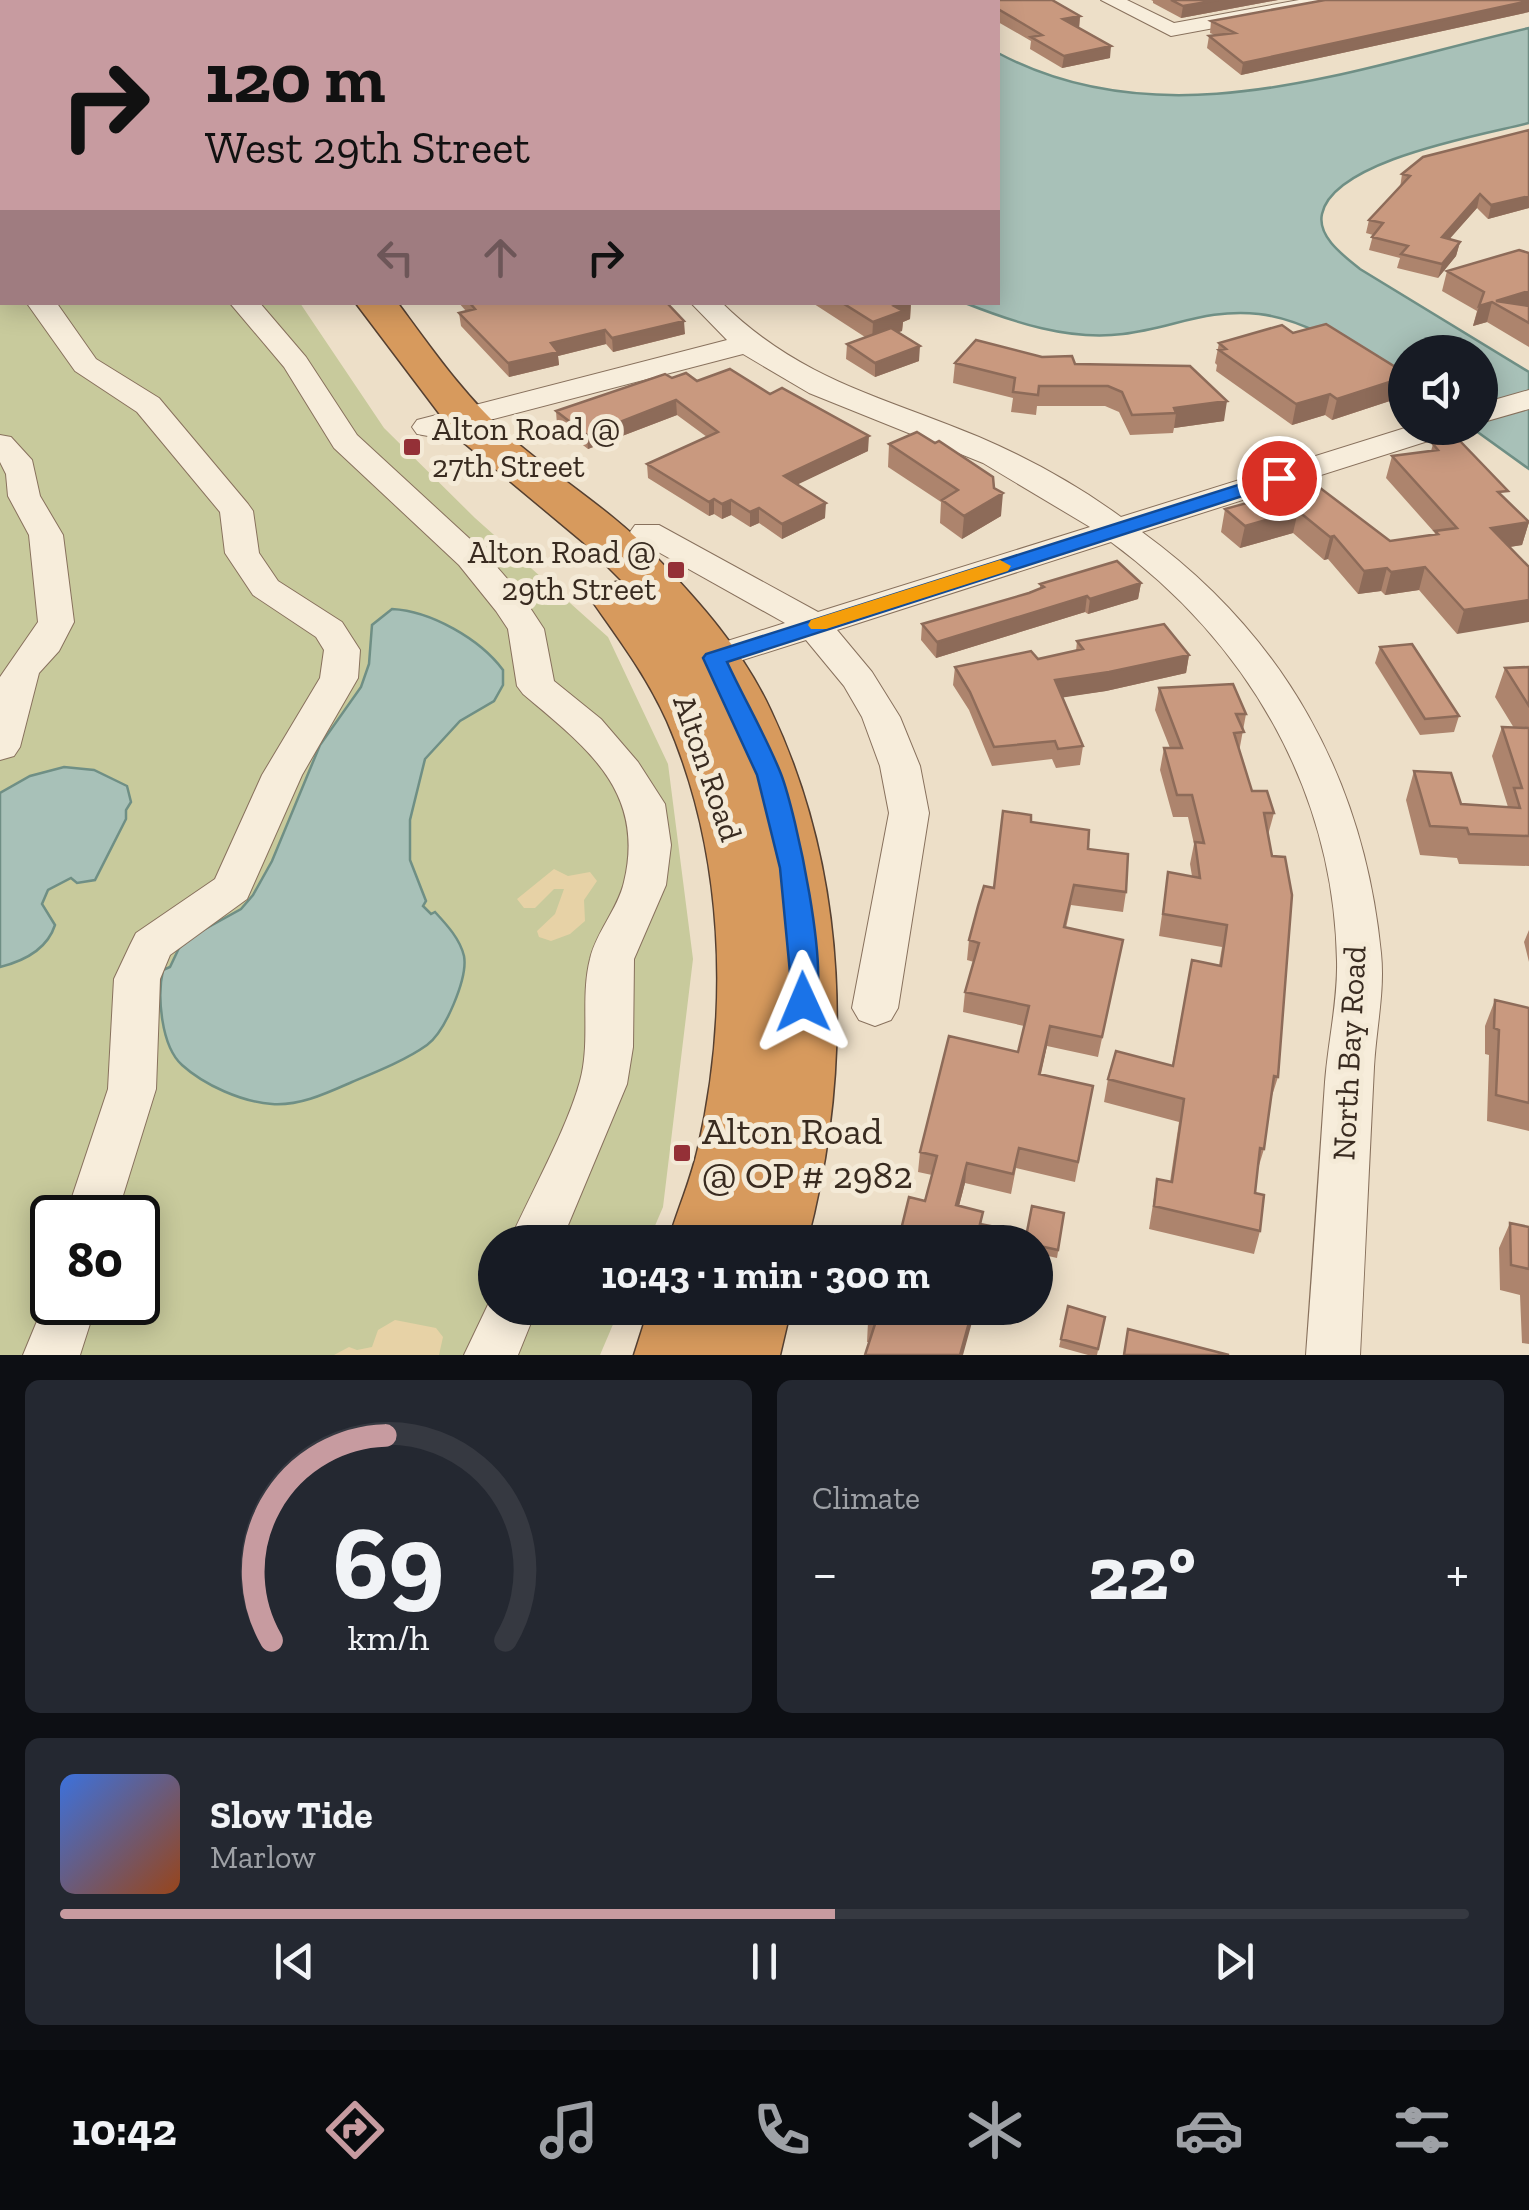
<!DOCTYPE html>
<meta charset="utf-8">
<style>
:root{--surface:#171b24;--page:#242831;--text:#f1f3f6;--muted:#9ea1a6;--line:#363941;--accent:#c79ba0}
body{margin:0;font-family:"Zilla Slab",serif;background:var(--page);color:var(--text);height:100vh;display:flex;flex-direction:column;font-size:38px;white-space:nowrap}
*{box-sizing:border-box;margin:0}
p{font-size:32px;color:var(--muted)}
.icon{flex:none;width:55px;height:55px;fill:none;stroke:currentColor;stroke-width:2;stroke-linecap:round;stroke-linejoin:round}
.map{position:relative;height:1355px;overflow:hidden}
.sheet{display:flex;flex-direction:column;gap:25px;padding:25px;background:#0d0f14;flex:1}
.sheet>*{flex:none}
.banner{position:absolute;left:0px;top:0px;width:1000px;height:305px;box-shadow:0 5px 25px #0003;background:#c79ba0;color:#111;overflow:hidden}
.controls{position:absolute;left:1388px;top:335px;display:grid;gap:20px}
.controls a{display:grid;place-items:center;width:110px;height:110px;border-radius:50%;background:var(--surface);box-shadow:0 5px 25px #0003;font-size:50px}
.speed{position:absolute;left:30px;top:1195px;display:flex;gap:20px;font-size:50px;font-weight:700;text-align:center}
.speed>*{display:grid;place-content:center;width:130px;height:130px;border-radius:50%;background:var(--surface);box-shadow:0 5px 25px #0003;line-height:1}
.speed .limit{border:5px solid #111;border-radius:15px;background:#fff;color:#111}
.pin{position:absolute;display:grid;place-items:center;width:85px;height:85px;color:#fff;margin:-42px;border:5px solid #fff;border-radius:50%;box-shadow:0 2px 10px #0007}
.me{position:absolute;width:110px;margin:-55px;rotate:359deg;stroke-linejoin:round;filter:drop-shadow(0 0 8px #0008)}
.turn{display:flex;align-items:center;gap:35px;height:210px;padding:0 40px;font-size:45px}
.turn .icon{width:130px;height:130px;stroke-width:2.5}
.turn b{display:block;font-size:70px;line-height:85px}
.lanes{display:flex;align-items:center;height:95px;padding:0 40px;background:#0003;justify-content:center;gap:50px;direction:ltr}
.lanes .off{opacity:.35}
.big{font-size:75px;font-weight:700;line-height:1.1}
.sheet .widget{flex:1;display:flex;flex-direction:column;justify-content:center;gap:15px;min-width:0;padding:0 35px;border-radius:15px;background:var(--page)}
.sheet .dial{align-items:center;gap:0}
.dial svg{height:260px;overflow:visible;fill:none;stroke:var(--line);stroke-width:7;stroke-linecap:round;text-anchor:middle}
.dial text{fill:var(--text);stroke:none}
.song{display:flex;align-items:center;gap:30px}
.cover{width:120px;height:120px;border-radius:15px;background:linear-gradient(135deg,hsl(220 70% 55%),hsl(20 70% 35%))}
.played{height:10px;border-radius:5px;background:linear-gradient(90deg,var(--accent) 55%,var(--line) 55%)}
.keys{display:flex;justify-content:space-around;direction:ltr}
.heat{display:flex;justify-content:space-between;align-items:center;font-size:55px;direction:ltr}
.sheet .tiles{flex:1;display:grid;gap:25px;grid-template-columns:1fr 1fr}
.widget:last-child{grid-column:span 2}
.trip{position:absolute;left:478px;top:1225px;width:575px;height:100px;border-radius:50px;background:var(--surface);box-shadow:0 5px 25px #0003;font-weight:700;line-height:100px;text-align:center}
.menu{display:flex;height:160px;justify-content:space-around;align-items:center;background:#090b0e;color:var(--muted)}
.menu .icon{width:70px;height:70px}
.menu .active{color:var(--accent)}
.menu b{font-size:45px;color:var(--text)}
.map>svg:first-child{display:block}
</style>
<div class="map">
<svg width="1529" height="1355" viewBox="0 0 1529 1355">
<rect width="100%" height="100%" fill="#eddfc8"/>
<path fill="#c8ca9c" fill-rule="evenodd" d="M0 161 2 302 300 303 384 428 475 518 608 637 668 764 693 959 663 1207 648 1242H495V1308H620L600 1355H0ZM52 1218H138V1302H52Z"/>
<path fill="#e7d2a6" d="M554 869 568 876 590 872 597 881 584 900 585 921 570 934 551 941 539 937 537 931 555 914 564 889H554L535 908H524L517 899Z
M395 1320 436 1328 443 1337 439 1355H334L349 1347 357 1350 372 1347 378 1330Z"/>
<path fill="#a8c1b8" stroke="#6f8f85" stroke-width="2.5" d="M1529 28V123C1482 135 1333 160 1322 214 1317 237 1344 256 1360 269L1529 372V469L1472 428H1480V352H1405V383C1360 357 1312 320 1259 314 1208 308 1172 328 1123 334 1069 341 1013 322 965 303L998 302V53C1166 143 1357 67 1529 28Z
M392 609C431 611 480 639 503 670V685L494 701 460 721 425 759 410 820V860L426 901 423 906 431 914 435 912C447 925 460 939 464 956 468 978 445 1032 427 1045 406 1060 376 1072 352 1082 327 1093 300 1106 272 1104 242 1102 204 1085 182 1065 161 1046 157 996 163 970L170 967 179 948 196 934 241 909 253 895 272 861 320 745 361 687 369 664 372 625Z
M64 767 94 770 127 786 131 802 126 810V819L95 880 77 883 71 878 48 890 42 904 55 925C47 950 24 961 0 967V793L30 776Z"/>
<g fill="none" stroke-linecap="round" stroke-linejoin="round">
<defs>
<path id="minor" d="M377 0H398L399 2H378Z
M1101 0H1127L1174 23 1299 0H1342L1332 6 1171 36Z
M2 190V206L0 207V191Z
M0 250 2 251V270H0Z
M26 302H56L96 359 159 398 248 504 253 511 259 553 278 581 342 622 360 650 358 678 302 775 247 899 170 955 160 979 156 1089 116 1218H65L108 1089 114 979 130 945 136 933 215 879 262 775 320 678 324 650 316 637 253 595 225 553 220 512 137 412 75 371Z
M229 302H259L306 357 357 435 483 551 523 597 544 629 554 681 601 719 638 762 665 804 671 845 666 885 634 959 633 1047 627 1084 561 1242H509C530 1195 567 1129 580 1081 591 1041 580 998 590 959 596 932 618 909 624 882 646 791 586 747 523 694L517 686 508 629 496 611 459 565 334 448 284 367Z
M690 302H721C800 380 881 396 979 437 1028 458 1077 485 1121 517L1405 428H1452L1447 435 1142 532C1284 635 1364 779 1381 953 1385 991 1376 1029 1374 1067 1369 1163 1365 1259 1360 1355H1306C1313 1264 1319 1173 1325 1082 1328 1042 1338 1001 1337 961 1334 790 1247 642 1111 542L837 630 872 672 900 717 920 766 929 813 898 1008 891 1020 875 1026 859 1020 852 1008 889 813 880 766 862 717 844 686 806 640 689 677 676 673 670 665 676 657 785 623 635 539 630 532 635 525H659L818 612 1090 527 983 463 809 393 743 354 428 436 417 434 412 427 417 420 727 340Z
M1529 390V409L1480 423V404Z
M0 435 11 437 32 460 40 496 63 535 74 622 59 651 39 673 20 747 14 756 0 760V677L38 622 29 535 8 496 6 474 0 462Z
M52 1285V1302H97L80 1355H23Z
M495 1290V1308H537L518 1355H464Z"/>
<path id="highway" d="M132 0H163L164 2H134Z
M355 302H397C431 348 465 397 508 435 555 477 610 509 654 555 699 601 744 652 771 711 849 876 853 1068 807 1242H668C677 1211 691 1180 698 1148 730 1009 724 852 667 721 647 676 618 638 590 598L598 587 616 582 626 585 583 542 457 437Z
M649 1308H791L780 1355H634Z"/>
</defs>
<use href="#minor" stroke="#88715d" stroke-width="2"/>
<use href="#highway" stroke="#564031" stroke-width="3"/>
<use href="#minor" fill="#f7eddb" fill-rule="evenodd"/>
<use href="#highway" fill="#d79a5d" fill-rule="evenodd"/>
</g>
<path fill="#ad846d" d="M429 0H545L548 2H475L473 0 460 2H432Z
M949 0H1052L1080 16 1079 28 1110 58 1062 68 1030 49 1031 41 998 22V2H953Z
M1151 0H1278L1181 18 1153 3V1Z
M1529 0V12L1241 75 1207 48 1209 36 1215 35 1210 33 1211 21Z
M1529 130V208L1488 219 1477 208 1449 239 1460 242 1456 256 1438 278 1397 268 1400 258 1369 250 1373 235 1366 233 1369 220 1400 188 1402 174Z
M1529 253V347L1487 322 1473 326 1477 311 1442 291 1447 271Z
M458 302H666L685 334 613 352 606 344 558 356 559 365 509 377 461 326 459 313 466 311Z
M811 302H911L910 319 903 322 902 331 898 332 919 361 875 377 846 359 847 344 865 337Z
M1293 333 1405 396 1332 420 1325 415 1292 425 1216 371 1217 365 1215 363 1219 343Z
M1042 357 1075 364 1224 421 1174 428 1173 433 1130 435 1119 412 1105 406H1037L1036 415 1011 412 1013 398 953 383 955 363Z
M672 378 697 381 770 394 868 451 797 484 825 518 782 539 759 523 750 527 731 515 722 519 714 514 709 516 648 478 647 464 707 437 677 415 588 449 557 425 556 411Z
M889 444 994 488 1001 516 962 539 940 523 941 502 888 467Z
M1433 444 1505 500 1529 522 1522 545 1509 547 1457 634 1419 590 1385 595 1381 591 1358 594 1328 559 1324 560 1293 533 1240 548 1221 532 1225 509 1315 484 1390 541 1434 535 1435 533 1386 478 1392 456 1431 451Z
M1141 583 1138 599 1088 614 1085 612 936 658 921 640 922 624 1029 593 1040 589V584Z
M1077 641 1189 655 1186 673 1106 691 1062 697 1083 746 1080 765 1056 768 1052 759 992 766 969 710 953 685 955 667 1038 659 1076 651Z
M1380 647 1459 716 1454 732 1420 735 1375 663Z
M1529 667V866L1459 864 1457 858 1420 855 1406 800 1414 771 1461 804 1508 807 1492 756 1502 727 1514 728 1495 697 1505 668Z
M1159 688 1246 714 1239 752 1252 791 1274 813 1268 835 1278 1077 1271 1099 1264 1149 1257 1172 1255 1193 1260 1231 1254 1254 1149 1229 1157 1179 1170 1182 1179 1122 1104 1102 1108 1079 1172 1066 1192 960 1219 965 1222 947 1159 936 1168 872 1192 876 1190 864 1194 844 1188 817H1173L1160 770 1164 748H1170L1155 710Z
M1031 822 1088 849 1126 892 1123 912 1071 905 1066 928 1119 959 1098 1057 1047 1046 1041 1074 1093 1086 1075 1182 1016 1168 1011 1194 965 1183 959 1206 983 1212 981 1224 1004 1242 925 1201 932 1175 918 1172 920 1152 1018 1052 1024 1026 963 1012 965 992 974 962 967 960 969 940 994 888Z
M1529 930V962L1524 942Z
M1495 1000 1529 1008V1131L1487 1121 1489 1055 1485 1054V1026Z
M1064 1213 1057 1258 1035 1253V1242Z
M1510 1223 1529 1227V1344L1522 1343 1520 1295 1500 1290 1499 1248Z
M1068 1306 1105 1317 1097 1355H1088L1059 1347Z
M873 1308H975L974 1315 869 1342H867L868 1322Z"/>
<path fill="#8d6b59" d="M435 0H473L460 2H435Z
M1218 0H1278L1181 18 1183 6Z
M1529 1V12L1241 75 1243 63Z
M1080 16 1079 28 1063 19Z
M1111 46 1110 58 1062 68 1064 56Z
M1480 194 1477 208 1439 251 1442 237Z
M1529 196V208L1488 219 1491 205Z
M1460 242 1456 256 1438 278 1442 264Z
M1529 291V309L1496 301Z
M894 302H911L910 319 903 322 902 331 872 341 873 322Z
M1492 302 1487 322 1473 326 1479 306Z
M684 321 685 334 613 352 612 338Z
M605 330 606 344 558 356 559 365 509 377 508 363 551 343Z
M920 346 919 361 875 377V363Z
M1405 377V396L1332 420 1337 399Z
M1330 394 1325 415 1292 425 1296 404Z
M676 400 677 415 588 449 587 435Z
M1227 401 1224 421 1174 428 1176 413 1174 408Z
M869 436 868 451 784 491V476Z
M1003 493 1001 516 962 539 964 516Z
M714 499V514L709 516V502Z
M731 500V515L722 519V504Z
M826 503 825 518 782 539V524Z
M759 508V523L750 527V512Z
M1298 511 1293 533 1240 548 1245 526Z
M1529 522 1522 545 1485 551 1491 528Z
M1334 536 1328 559 1324 560 1330 537Z
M1425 567 1419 590 1385 595 1391 572Z
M1387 568 1381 591 1358 594 1364 571Z
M1141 583 1138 599 1088 614 1090 599Z
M1087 596 1085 612 936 658 937 642Z
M1529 600V622L1457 634 1464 610Z
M1189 655 1186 673 1106 691 1053 699 1055 680Z
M1050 1026 1047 1046 1036 1094 1039 1074Z
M967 1163 965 1183 954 1225 956 1205Z
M973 1308H975L974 1315 963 1355H960Z"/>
<path fill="#c9997f" stroke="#8d6b59" stroke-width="2.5" d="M210 0H352L355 2H212Z
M489 0H545L548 2H492Z
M981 0H1052L1080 16 1063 19 1111 46 1064 56 1031 37 1042 35 998 9V2H985Z
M1171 0H1218L1183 6Z
M1325 0H1529V1L1243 63 1209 36 1235 33 1211 21Z
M2 90V112L0 107V91Z
M1529 130V196L1491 205 1480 194 1442 237 1460 242 1442 264 1401 254 1408 246 1372 237 1383 223 1369 220 1410 176 1402 174 1423 157Z
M1519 250 1529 253V291L1496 301 1529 306V323L1492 302 1479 306 1484 292 1447 271Z
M469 302H666L684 321 612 338 605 330 551 343 558 352 508 363 459 313 475 309Z
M841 302H904L894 306 903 311 873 322Z
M1326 324 1405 373V377L1337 399 1330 394 1296 404 1219 350 1226 349 1219 343 1282 325 1293 333Z
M891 328 920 346 875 363 847 344Z
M976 340 1042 357 1072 356 1075 364 1190 366 1227 401 1174 408 1176 413 1132 415 1122 392 1108 386H1039L1038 395 1013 392 1015 378 955 363Z
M730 369 770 394 782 388 869 436 784 476 826 503 782 524 759 508 750 512 731 500 722 504 714 499 709 502 647 464 718 432 676 400 587 435 556 411 665 374 672 378 686 373 697 381Z
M917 432 935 443 939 441 993 477 994 488 1003 493 964 516 942 500 958 490 889 444Z
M1460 441 1508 491 1498 492 1529 522 1491 528 1529 567V600L1464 610 1425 567 1391 572 1387 568 1364 571 1334 536 1330 537 1298 511 1245 526 1225 509 1315 484 1390 541 1438 534 1435 531 1457 528 1392 456 1438 450 1433 444Z
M1117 561 1141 583 1090 599 1087 596 937 642 922 624 1029 593 1044 587 1040 584Z
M1164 624 1189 655 1109 672 1055 680 1083 746 1058 749 1055 741 994 747 970 692 955 667 1031 651 1038 659 1083 649 1077 641Z
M1412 644 1459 716 1425 719 1380 647Z
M1529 667V706L1505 668Z
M1233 684 1246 714H1236L1244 732 1234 733 1252 791H1267L1274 813H1264L1272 856 1285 857 1292 895 1278 1077 1274 1076 1264 1149 1260 1148 1255 1193 1264 1195 1260 1231 1154 1206 1157 1179 1172 1182 1184 1099 1108 1079 1116 1051 1173 1066 1192 960 1221 966 1227 925 1163 914 1168 872 1200 878 1195 842 1204 843 1192 795H1177L1164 748H1182L1159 688Z
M1502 727 1529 728V836L1469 834 1467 828 1430 826 1414 771 1451 773 1461 804 1520 808 1514 788H1522Z
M1003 811 1031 815V822L1089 830 1088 849 1128 854 1126 892 1074 885 1064 927 1123 940 1102 1037 1050 1026 1039 1074 1093 1086 1078 1162 1019 1148 1013 1174 967 1163 956 1205 983 1212 980 1224 1006 1229 1003 1242H898L909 1197 925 1201 937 1156 920 1152 949 1036 1018 1052 1029 1006 965 992 979 943 969 940 978 906 984 886 994 888Z
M1495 1000 1529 1008V1103L1496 1095 1499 1030 1494 1028Z
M1032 1206 1064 1213 1058 1250 1035 1245V1242H1025Z
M1510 1223 1529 1227V1269L1511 1265Z
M1068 1306 1105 1317 1098 1349 1061 1339Z
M873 1308H973L960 1355H865L875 1324 868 1322Z
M1128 1329 1229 1355H1124Z"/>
<path fill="#1a73e8" stroke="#114b97" stroke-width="2.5" d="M1279 472 1289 478 1286 482 727 662C744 699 766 736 781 774 796 813 831 976 813 1009L803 1013 793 1009 789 1002 790 973 780 868 757 775 703 658 706 654Z"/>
<path fill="#f59e0b" d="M1000 560 1011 566 1008 571 826 629H811L808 625 811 620Z"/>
<g fill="#943037" stroke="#f4ead7" stroke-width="4">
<rect x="402" y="437" width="20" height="20" rx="5"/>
<rect x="666" y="560" width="20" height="20" rx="5"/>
<rect x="672" y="1143" width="20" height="20" rx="5"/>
</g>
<g text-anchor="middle" stroke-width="10" stroke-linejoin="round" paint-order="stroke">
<g font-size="32" fill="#392b20" stroke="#f4ead7" text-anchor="start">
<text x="432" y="440">Alton Road @<tspan x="432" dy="37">27th Street</tspan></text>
<text x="656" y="563" text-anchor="end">Alton Road @<tspan x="656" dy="37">29th Street</tspan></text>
</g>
<g font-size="32" fill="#392b20" stroke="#f4ead7">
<text transform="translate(708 768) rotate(71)" y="11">Alton Road</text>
<text transform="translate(1349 1053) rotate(-87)" y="11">North Bay Road</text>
</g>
<g font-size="38" fill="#392b20" stroke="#f4ead7" text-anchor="start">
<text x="702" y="1144">Alton Road<tspan x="702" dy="44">@ OP # 2982</tspan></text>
</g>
</g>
</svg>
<div class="controls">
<a><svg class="icon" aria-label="sound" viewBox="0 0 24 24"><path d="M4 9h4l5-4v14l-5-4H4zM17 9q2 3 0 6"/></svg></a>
</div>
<div class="speed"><div class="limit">80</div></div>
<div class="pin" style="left:1279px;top:478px;background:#d93025"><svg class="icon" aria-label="arrive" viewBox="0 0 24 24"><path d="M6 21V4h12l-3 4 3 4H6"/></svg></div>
<svg class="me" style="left:803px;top:1002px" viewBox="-20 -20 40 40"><path d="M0-17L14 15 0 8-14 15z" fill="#1a73e8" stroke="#fff" stroke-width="4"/></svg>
<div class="trip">10:43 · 1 min · 300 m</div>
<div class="banner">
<div class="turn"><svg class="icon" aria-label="right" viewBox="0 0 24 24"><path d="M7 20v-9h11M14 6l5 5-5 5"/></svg><div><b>120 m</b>West 29th Street</div></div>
<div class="lanes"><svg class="icon off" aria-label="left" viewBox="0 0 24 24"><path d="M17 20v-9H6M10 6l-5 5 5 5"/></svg><svg class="icon off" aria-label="ahead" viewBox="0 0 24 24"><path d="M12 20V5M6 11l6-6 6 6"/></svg><svg class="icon" aria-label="right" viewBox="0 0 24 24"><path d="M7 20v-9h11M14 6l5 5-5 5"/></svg></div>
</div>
</div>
<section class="sheet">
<div class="tiles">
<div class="widget dial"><svg viewBox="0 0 100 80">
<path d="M14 69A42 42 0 1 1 86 69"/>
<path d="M14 69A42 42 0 0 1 49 6" stroke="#c79ba0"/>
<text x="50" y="56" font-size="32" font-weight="700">69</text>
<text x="50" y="72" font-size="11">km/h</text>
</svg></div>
<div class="widget"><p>Climate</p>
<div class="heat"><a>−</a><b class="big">22°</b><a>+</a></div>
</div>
<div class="widget">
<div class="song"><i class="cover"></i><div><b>Slow Tide</b><p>Marlow</p></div></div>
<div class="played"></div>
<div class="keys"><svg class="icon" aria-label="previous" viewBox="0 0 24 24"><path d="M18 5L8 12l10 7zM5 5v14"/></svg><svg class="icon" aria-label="pause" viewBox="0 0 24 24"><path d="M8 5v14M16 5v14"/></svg><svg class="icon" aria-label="next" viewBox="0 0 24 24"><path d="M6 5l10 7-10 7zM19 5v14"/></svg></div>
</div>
</div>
</section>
<nav class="menu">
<b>10:42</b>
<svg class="icon active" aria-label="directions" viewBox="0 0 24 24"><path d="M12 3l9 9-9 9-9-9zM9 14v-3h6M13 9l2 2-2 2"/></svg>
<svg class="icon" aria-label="music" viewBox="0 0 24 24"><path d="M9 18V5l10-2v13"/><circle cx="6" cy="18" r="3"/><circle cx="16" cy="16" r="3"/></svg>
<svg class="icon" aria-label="phone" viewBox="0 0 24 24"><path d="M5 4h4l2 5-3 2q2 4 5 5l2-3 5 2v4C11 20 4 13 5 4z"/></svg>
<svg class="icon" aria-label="climate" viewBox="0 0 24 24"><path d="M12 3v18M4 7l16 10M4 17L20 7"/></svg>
<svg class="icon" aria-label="car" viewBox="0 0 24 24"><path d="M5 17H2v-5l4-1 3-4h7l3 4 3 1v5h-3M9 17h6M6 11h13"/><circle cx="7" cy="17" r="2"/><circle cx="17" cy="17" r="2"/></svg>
<svg class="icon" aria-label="filters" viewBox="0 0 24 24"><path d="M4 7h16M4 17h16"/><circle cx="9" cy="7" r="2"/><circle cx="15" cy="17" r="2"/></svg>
</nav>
